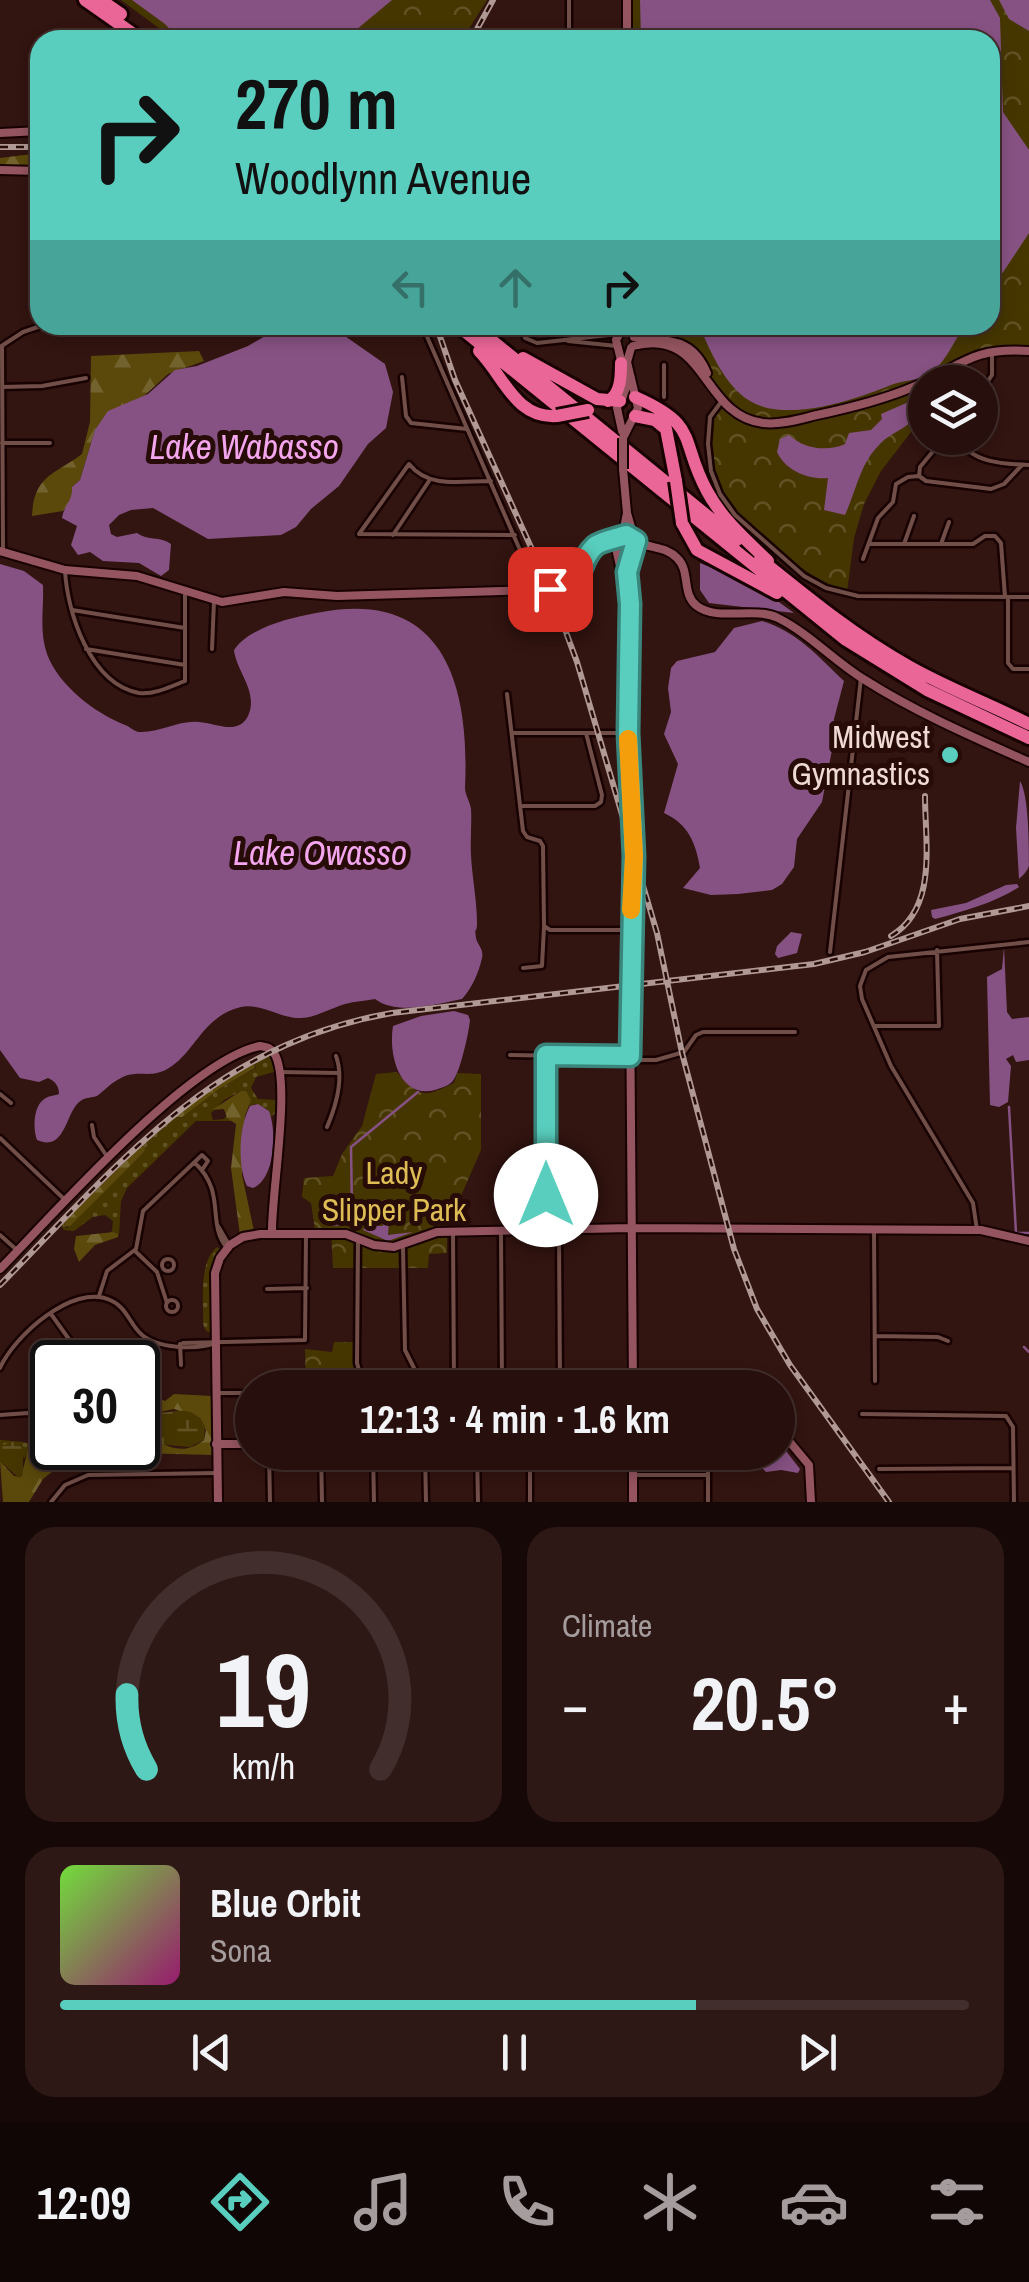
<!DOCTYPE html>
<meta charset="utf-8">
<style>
:root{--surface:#260f0c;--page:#2e1815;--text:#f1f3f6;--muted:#a49c9d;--line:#422f2d;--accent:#59cebe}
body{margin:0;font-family:"Archivo Narrow",sans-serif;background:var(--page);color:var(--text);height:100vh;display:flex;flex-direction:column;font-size:38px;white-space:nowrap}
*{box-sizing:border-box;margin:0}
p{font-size:32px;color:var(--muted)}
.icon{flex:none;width:55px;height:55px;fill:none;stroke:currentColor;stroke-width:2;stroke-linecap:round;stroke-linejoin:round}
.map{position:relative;height:1502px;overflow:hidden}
.sheet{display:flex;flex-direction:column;gap:25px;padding:25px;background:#150807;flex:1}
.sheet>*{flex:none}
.hud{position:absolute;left:30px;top:30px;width:970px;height:305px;border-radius:30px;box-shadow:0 5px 15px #0003,0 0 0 2px var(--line);background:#59cebe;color:#111;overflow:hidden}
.buttons{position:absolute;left:908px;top:365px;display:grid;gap:20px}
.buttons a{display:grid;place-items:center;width:90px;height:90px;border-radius:50%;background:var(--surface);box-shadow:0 5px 15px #0003,0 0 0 2px var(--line);font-size:50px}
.speed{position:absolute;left:30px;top:1340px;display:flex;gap:20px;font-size:50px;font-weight:700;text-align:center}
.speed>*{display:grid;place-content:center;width:130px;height:130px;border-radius:50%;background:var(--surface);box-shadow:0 5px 15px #0003,0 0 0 2px var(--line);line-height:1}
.speed .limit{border:5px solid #111;border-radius:15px;background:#fff;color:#111}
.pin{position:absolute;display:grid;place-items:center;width:85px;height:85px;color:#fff;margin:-42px;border-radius:20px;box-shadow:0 5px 15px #0006}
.me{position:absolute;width:110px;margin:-55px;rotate:0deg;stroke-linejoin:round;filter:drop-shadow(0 0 8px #0008)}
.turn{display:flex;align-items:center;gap:35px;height:210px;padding:0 40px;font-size:45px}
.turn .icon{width:130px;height:130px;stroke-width:2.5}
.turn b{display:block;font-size:70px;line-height:85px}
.lanes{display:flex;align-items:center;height:95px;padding:0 40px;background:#0003;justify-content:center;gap:50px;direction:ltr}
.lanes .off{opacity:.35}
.big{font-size:75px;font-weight:700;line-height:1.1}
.sheet .tile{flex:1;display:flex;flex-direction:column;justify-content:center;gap:15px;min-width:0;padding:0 35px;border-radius:30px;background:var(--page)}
.sheet .dial{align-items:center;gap:0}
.dial svg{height:260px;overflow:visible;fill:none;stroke:var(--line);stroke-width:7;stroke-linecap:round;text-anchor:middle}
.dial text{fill:var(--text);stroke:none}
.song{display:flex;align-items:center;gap:30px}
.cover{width:120px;height:120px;border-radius:15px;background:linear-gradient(135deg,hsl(100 70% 55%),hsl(320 70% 35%))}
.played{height:10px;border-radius:5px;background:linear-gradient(90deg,var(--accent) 70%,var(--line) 70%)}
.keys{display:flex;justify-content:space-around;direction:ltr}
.heat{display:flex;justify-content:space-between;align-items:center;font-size:55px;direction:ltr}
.sheet .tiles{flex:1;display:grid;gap:25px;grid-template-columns:1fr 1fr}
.tile:last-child{grid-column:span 2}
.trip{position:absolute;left:235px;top:1370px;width:560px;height:100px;border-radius:50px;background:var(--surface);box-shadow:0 5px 15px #0003,0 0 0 2px var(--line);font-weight:700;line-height:100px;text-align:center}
.tabs{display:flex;height:160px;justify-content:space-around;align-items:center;background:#0f0605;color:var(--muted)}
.tabs .icon{width:70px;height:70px}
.tabs .on{color:var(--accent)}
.tabs b{font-size:45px;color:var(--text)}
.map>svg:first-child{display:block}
</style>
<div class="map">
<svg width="1029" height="1502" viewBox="0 0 1029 1502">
<defs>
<pattern id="grass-dots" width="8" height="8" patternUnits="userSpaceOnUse" patternTransform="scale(2.5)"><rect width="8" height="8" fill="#453600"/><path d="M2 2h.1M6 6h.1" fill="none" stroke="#605224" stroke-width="1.8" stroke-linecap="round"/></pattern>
<pattern id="forest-firs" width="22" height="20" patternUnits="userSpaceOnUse" patternTransform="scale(2.5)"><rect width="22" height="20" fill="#5a490b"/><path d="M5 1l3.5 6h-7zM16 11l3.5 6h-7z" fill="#72632e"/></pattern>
<pattern id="wetland-marsh" width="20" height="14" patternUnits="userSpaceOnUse" patternTransform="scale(2.5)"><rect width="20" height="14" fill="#453600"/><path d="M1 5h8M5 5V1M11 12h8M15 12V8" fill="none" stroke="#605224"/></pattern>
<pattern id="park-crowns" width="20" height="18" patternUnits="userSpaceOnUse" patternTransform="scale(2.5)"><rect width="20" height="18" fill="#453600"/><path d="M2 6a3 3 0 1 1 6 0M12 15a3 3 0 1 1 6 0" fill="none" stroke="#605224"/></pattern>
</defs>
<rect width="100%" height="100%" fill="#321410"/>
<path fill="url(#grass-dots)" d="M270 1053 274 1072 256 1077 251 1088 258 1099 277 1100 278 1111 271 1117 267 1109 256 1104 250 1106 241 1091 224 1100 211 1113 213 1120 224 1119 226 1116 233 1121H196L127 1188 121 1201 119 1235 115 1232 108 1234 112 1231 113 1221 105 1215 93 1217 74 1231 64 1230 61 1225 65 1221 64 1227 67 1228 144 1152V1147L137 1148 178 1111 179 1118 219 1089 256 1068 254 1063 247 1064Z
M217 1247 221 1250 212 1274V1333L206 1331 203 1324C204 1301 198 1263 217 1247Z
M0 1440 24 1442 45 1450 88 1448 91 1451 96 1448 103 1454 74 1457 70 1450 51 1453 30 1450 24 1459 20 1444 0 1446Z"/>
<path fill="url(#forest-firs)" d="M40 153V167L0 166V158Z
M199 351 204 361 168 374 144 396 95 430 80 480 72 487V499L63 511 32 516C34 475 54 475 82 454L90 422 91 356Z
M254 1063 255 1068 219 1089 182 1117H176V1112L223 1079Z
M241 1091H246L251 1100 245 1116 242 1175 254 1231 240 1235 231 1168 236 1124 227 1118 224 1109 212 1110Z
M141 1146 145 1148 144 1152 70 1226 64 1227 65 1221Z
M114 1232 118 1234V1237L95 1245 79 1262 74 1249 76 1236Z
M138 1369 149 1382V1395L165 1401 174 1394 212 1396 213 1455 98 1452 96 1448H138V1432C160 1439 177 1461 204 1440L206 1430 200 1418 174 1409 155 1413 138 1401Z
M28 1450H70L74 1454 43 1479 29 1502H3L0 1461 14 1476 21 1477Z"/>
<path fill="url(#wetland-marsh)" d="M138 1401 155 1413C176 1414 191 1402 205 1426L204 1440 190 1447 156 1444 148 1436 138 1432Z
M13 1442 20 1444 23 1452V1474L19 1478 0 1461V1446Z"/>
<path fill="url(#park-crowns)" d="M121 0H487L462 40H175Z
M629 0H1029V347C1012 347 992 345 975 350 956 357 939 371 921 380 890 395 789 427 756 418 711 407 711 351 669 337V325H990V40H629Z
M925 384V414L881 471 864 504 854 538 847 592C808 579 740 527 721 490 713 476 711 460 711 444 711 430 710 419 719 407L765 426Z
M397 1072C420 1098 423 1098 454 1083L457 1073 481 1074V1150L447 1228V1253L429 1254 428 1268H333L331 1230H315L311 1203 302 1197 304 1178 333 1176 342 1154 362 1126 376 1074Z
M334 1342H354V1368L361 1387H306L305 1349 332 1352Z"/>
<path fill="#865283" d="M132 0H392L344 40H180L165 24Z
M640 0H990L1000 18 1003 112 1029 150V233L990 292V40H641Z
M999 0H1029V31L1009 19Z
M284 325H317L342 334 385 364 393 392 386 428 368 444 339 486 311 509 296 527 281 535 208 539 153 508 131 510 119 515 109 525 111 534 117 537 137 533C148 541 160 536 171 544L169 570 161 576 139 563 103 561 90 552 78 555 71 545 77 526 62 518C64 505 73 501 72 487L80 480 95 430 108 411 148 394 175 370 197 366 248 346Z
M699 325H965C955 339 944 366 928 375 918 381 902 380 891 385 855 400 786 423 750 401 725 386 710 351 699 325Z
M911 401 921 402C919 427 893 429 879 445 860 464 856 491 845 515L824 510 828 478C808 480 785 470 777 452L780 439 789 435C804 449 827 452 845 444L849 433 871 430 882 419 881 414Z
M700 563 757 586 794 613 709 603 700 590Z
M0 564 24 571 43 585C44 609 39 631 47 654 59 686 95 713 125 725 129 726 135 732 139 732 159 733 179 720 199 722 215 723 238 736 248 716 259 692 236 671 234 650 250 627 290 618 316 613 444 587 470 684 465 788 465 794 470 802 471 809 472 824 470 840 471 855 472 877 477 900 477 923 477 935 474 925 476 938 478 946 484 949 482 958 479 972 472 988 462 999 436 1004 398 1016 375 999 365 1001 355 1001 345 1004 331 1008 314 1018 301 1018 281 1019 262 1003 241 1007 204 1016 197 1048 172 1066 151 1081 139 1068 121 1078 112 1082 105 1090 97 1096 92 1098 86 1097 82 1100 65 1109 67 1153 37 1140 33 1130 33 1108 43 1100 47 1096 53 1096 59 1094 59 1086 55 1081 48 1078L39 1082 20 1078 0 1050Z
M762 621C796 631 819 657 844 681L834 719 832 750 822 802 797 839 794 867 782 884 772 890 738 894 711 895 683 888 700 868C696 843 688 824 664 813L678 764 664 734 671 712 668 688 671 668 677 661 715 652 734 628Z
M1020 781C1029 795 1029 847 1029 865 1028 871 1023 875 1019 879L1016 828Z
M1017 884 1019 887C994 903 964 911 935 919L932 917 931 910 966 903 1006 885Z
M791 932 802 934 797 953 778 958 775 954 777 946Z
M1004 947 1007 1012 1012 1019 1029 1017V1060L1016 1062 1013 1055 1006 1059 1011 1066 1008 1102 999 1107 990 1105 987 977 1002 969Z
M454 1011 468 1015 470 1020C469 1032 460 1074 452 1082 448 1086 443 1087 438 1089 400 1102 388 1055 393 1026L421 1016Z
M258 1104 269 1111C277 1131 275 1179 253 1188L247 1186C237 1165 239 1126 250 1106Z
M348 1210 392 1216 393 1222H389L388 1235 413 1232 388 1241 363 1230 366 1226H383V1223L331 1226 332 1219H340Z
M786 1451 800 1469 798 1473 781 1470 766 1472 762 1468 761 1453Z"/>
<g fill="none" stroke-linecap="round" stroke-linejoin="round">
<path stroke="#865283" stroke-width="2.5" d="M1009 1107 1016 1233H1029
M352 1210 351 1147 418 1092
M1024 1347 1029 1352"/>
<defs>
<path id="street" d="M569 0V40
M422 325 537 589
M522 325 525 338 537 343 618 334
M568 341 617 346
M2 346 3 551
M0 347 23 332 44 325
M664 365V397
M402 377 406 416 411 423 467 429
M2 387 42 386 86 378
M980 393 992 375V351
M721 402 710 417 708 444 711 471 720 494 735 515 804 576 826 588 858 596 1029 597
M944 438 920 467 919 476 926 481 991 489 1004 484 1022 465
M958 438C971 463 1003 464 1029 465
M2 443H50
M359 534 409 464C429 489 461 481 491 481
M360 534 515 535
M393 535 429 481
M869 544H973L985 536H995L1001 543 1005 597
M904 544 914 516
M941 544 949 522
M863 559 878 518 893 502 896 484 908 477 919 476
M65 570C67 612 90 684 139 693 154 695 172 686 185 681V592
M1008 597V663L1013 669H1029
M72 610 185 628
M86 649 185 665
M212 649 214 601
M507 694 523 831 527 837 540 841 543 846 544 926 550 930H630
M513 733H628
M523 806H595L601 802 602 795 586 733
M830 952 861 678
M523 968 542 966 544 927
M874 1026H939L937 950
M510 1055 630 1057
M545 1055 547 1230
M630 1060H656L684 1052 696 1035 703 1032H795
M279 1072 339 1073
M0 1094 11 1103
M92 1125 94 1137 106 1155
M327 1127C336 1106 344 1078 336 1056
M0 1138 63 1198
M195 1163C227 1193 206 1223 227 1248
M218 1226 228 1243
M874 1230 875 1381
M977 1230 973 1203 891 1066 862 999 860 986 866 970 888 957 1029 942
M453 1232 454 1388
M501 1232 502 1388
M559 1232 560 1387
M0 1235 18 1251
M358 1239 357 1363 364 1388
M403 1247 405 1350 424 1388
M135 1251 157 1272 167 1303
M162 1265a6 6 0 1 1 12 0a6 6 0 1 1-12 0Z
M267 1289 307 1288
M99 1296 107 1271 136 1249 143 1211 202 1155 208 1161 202 1170
M166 1306a6 6 0 1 1 12 0a6 6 0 1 1-12 0Z
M51 1314 76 1349
M875 1336 938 1337 948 1341
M183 1343 305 1340 306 1234
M180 1344 181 1365
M0 1368C14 1336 73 1283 110 1300 127 1307 129 1323 141 1334 157 1349 196 1350 215 1343
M528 1388 633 1385
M217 1393H252
M52 1412 45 1417 47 1422 52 1423
M862 1414 1006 1416 1013 1427 1014 1502
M0 1415 28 1413 45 1417
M269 1452 270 1502
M321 1452 322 1502
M373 1452 374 1502
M425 1452 426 1502
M477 1452 478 1502
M530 1452V1502
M708 1452V1502
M879 1469 1013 1468
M632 1475H708
M51 1502 65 1485 88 1475 217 1473"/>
<path id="secondary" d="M627 0V40
M0 133 40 131
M0 170 40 171
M634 337C667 343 691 335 707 373
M633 346C707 326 701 416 763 423 781 425 800 419 817 415 850 408 882 400 913 387 962 366 970 347 1029 351
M622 399 627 384 616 340 624 325
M619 402 617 408 622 431
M623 438 638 408 627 362 631 348
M623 469 627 513 624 528 615 544 621 571 626 647
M627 513 636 544 633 553
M636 541C649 549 666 546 677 558 691 571 681 594 697 606 718 622 754 606 778 618 810 634 835 662 865 680 917 713 973 737 1029 762
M0 551 65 570 137 576 222 602 284 592 337 596 563 589 575 582 593 548 618 539
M630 975 634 856 628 733 630 607 627 567 630 555
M630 996 633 1388
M0 1269C54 1214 189 1060 260 1046 267 1047 270 1047 274 1053 292 1080 271 1195 272 1233
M778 1438 789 1441 809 1465 811 1502
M216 1444H252
M218 1502 215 1273 220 1258 230 1245 243 1237 260 1234H346L374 1245 394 1247 437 1232 632 1228 981 1230 1029 1241
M633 1502V1452"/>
<path id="highway" d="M85 0 142 40
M101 0 121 14
M457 325 846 640 927 690 1029 738
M473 325 737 540
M479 351C504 376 515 419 557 416
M523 358 597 399 620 401
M635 397C701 426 679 440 707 491 722 519 745 539 768 561
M608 401C621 394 621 376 621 363
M635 416 655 420 666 429 676 481
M682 523 697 550 777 593
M760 559C808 598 856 637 910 667 949 689 990 704 1029 724"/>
</defs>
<use href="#street" stroke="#180101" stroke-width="9"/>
<use href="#secondary" stroke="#180101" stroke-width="12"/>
<use href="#highway" stroke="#180101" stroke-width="18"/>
<use href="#street" stroke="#714e48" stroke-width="4"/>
<use href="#secondary" stroke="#955560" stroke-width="8"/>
<use href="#highway" stroke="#ea6697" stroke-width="12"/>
<defs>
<path id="rail" d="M471 40 493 0
M0 147H40
M436 325 455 380 550 589 577 662 657 933 682 1053 734 1249 757 1309 790 1365 889 1502
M891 936C938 908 925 843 925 796
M0 1285C120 1163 213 1044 392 1013L814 964 865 952 960 919 1029 906"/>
</defs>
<use href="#rail" stroke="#b09894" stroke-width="6"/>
<use href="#rail" stroke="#270b07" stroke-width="2.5" stroke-dasharray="8" stroke-linecap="butt"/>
<defs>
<path id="secondary-bridge" d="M623 469V438
M630 975V996"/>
<path id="highway-bridge" d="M557 416 588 410
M676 481 682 523"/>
</defs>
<use href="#secondary-bridge" stroke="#180101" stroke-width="12" stroke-linecap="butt"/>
<use href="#highway-bridge" stroke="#180101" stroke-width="18" stroke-linecap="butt"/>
<use href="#secondary-bridge" stroke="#955560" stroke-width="8"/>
<use href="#highway-bridge" stroke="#ea6697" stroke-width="12"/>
</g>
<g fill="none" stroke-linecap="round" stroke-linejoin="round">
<defs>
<path id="route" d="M546 1195V1055L630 1056 634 856 628 733 630 604 627 572 636 541 626 535C618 538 601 541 595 546 575 564 588 589 550 589"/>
</defs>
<use href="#route" stroke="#3a867c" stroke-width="25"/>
<use href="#route" stroke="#59cebe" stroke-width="18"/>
<path stroke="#f59e0b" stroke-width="18" d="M628 739 634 856 631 910"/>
</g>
<circle fill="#59cebe" stroke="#270b07" stroke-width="4" cx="950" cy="755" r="10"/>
<g text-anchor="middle" stroke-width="10" stroke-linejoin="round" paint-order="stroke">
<g font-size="32" fill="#f0dad6" stroke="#270b07" text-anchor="end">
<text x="930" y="748">Midwest<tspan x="930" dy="37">Gymnastics</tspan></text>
</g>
<g font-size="32" fill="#dfbd55" stroke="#270b07">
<text x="394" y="1184">Lady<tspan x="394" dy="37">Slipper Park</tspan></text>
</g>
<g font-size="35" font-style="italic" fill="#f3a6ee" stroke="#270b07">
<text x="244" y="459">Lake Wabasso</text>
<text x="320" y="865">Lake Owasso</text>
</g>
</g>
</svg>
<div class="buttons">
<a><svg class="icon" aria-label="layers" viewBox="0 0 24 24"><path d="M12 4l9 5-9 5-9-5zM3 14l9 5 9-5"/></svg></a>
</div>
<div class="speed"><div class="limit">30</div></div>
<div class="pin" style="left:550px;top:589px;background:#d93025"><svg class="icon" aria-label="arrive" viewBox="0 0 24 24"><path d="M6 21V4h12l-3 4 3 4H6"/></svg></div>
<svg class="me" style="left:546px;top:1195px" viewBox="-20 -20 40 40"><circle r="19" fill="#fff"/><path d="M0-13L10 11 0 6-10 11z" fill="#59cebe"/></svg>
<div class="trip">12:13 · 4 min · 1.6 km</div>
<div class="hud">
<div class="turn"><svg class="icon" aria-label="right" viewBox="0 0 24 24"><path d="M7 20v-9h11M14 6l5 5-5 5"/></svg><div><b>270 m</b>Woodlynn Avenue</div></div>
<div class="lanes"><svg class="icon off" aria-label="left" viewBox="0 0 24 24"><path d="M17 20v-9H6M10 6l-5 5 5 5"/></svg><svg class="icon off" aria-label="ahead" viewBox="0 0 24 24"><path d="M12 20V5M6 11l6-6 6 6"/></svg><svg class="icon" aria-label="right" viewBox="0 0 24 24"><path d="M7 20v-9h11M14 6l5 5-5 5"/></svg></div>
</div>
</div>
<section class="sheet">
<div class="tiles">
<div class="tile dial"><svg viewBox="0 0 100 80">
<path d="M14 69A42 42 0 1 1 86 69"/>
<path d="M14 69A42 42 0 0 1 8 46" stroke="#59cebe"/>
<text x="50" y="56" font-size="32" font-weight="700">19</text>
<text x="50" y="72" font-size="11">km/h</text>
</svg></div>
<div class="tile"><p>Climate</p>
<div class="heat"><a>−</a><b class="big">20.5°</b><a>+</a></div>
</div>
<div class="tile">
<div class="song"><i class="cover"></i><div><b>Blue Orbit</b><p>Sona</p></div></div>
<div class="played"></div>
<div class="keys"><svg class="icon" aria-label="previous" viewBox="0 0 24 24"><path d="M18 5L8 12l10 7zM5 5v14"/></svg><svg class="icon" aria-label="pause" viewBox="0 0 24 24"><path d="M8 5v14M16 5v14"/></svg><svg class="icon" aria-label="next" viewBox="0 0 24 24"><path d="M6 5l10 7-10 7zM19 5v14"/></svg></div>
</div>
</div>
</section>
<nav class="tabs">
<b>12:09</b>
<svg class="icon on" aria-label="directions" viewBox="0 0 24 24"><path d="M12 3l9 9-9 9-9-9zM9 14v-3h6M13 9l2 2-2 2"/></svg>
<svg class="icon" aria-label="music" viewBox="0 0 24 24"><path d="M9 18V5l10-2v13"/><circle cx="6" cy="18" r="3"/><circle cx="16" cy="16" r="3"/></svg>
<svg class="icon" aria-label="phone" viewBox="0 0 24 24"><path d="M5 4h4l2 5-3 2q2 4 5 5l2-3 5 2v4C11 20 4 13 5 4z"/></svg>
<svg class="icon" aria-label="climate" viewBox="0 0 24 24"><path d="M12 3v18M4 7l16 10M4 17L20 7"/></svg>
<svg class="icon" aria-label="car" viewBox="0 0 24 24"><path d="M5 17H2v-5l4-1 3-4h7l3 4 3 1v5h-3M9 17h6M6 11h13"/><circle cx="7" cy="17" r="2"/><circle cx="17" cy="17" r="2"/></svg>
<svg class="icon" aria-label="filters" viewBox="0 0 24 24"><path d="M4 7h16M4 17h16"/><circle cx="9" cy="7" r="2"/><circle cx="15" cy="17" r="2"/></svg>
</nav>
